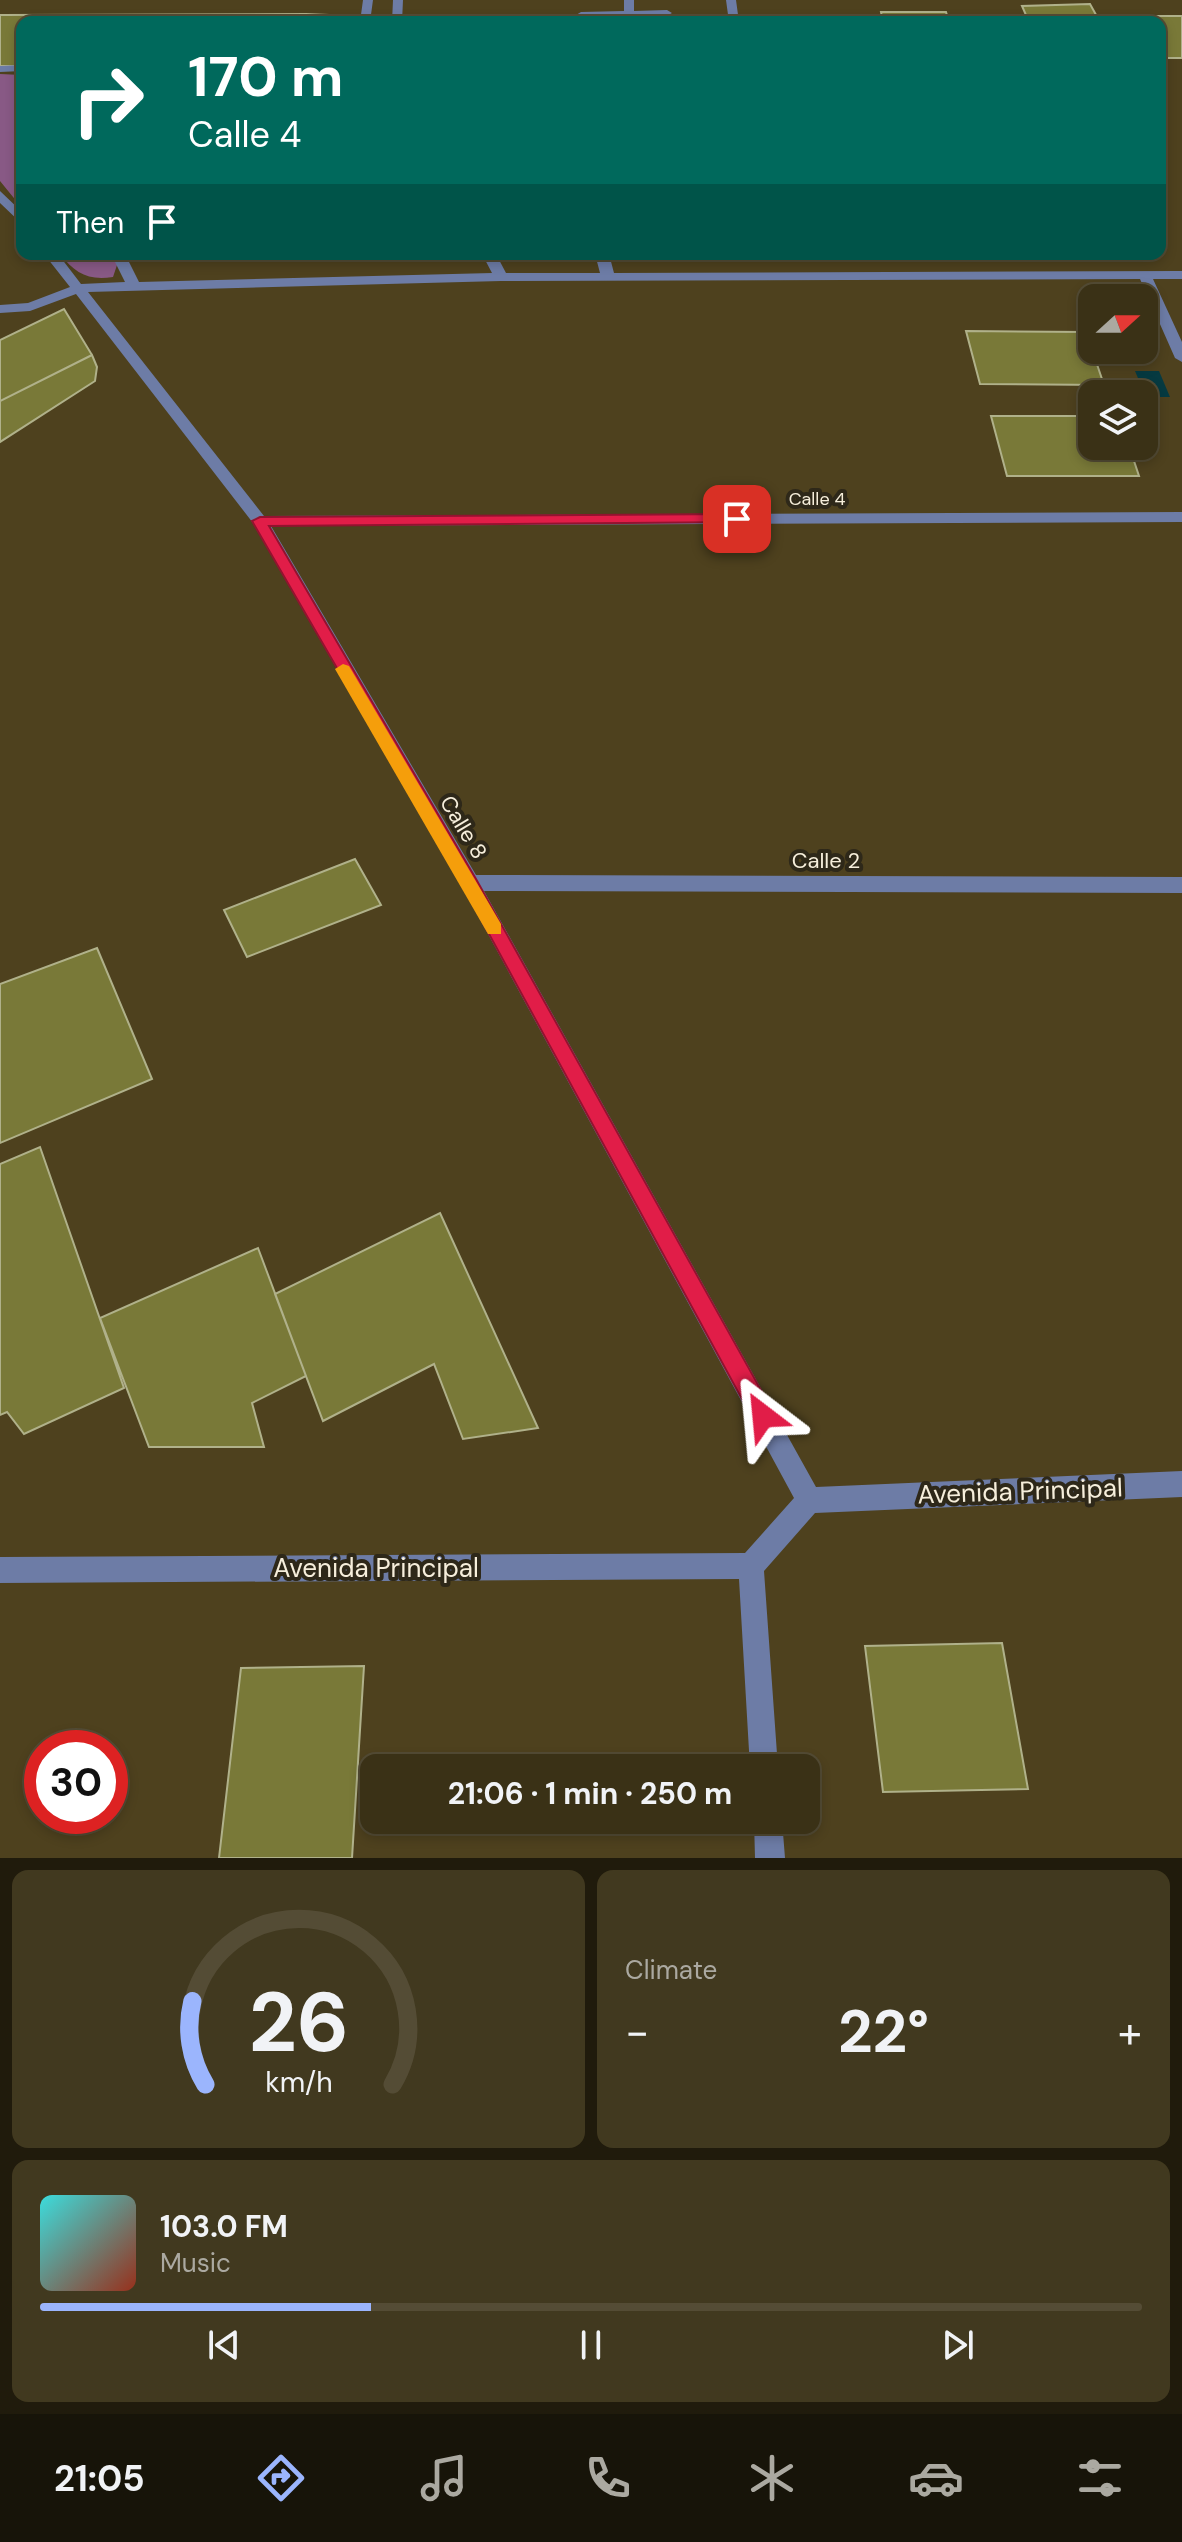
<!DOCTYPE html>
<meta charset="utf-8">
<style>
:root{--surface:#3a3116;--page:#41391f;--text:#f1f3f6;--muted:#aba9a1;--line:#544c35;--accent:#9bb5fd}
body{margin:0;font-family:"DM Sans",sans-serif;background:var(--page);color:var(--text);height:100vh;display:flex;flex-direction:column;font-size:30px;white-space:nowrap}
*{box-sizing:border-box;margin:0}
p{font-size:26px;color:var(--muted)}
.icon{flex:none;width:44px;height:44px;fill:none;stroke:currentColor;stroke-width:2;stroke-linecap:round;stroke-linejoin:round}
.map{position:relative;height:1858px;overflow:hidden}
.sheet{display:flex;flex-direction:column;gap:12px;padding:12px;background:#201b0c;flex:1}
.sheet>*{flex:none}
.hud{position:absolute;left:16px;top:16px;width:1150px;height:244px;border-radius:16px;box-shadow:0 4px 12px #0003,0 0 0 2px var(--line);background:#00695c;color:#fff;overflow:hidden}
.needle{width:52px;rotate:69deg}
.fabs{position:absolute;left:1078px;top:284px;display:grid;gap:16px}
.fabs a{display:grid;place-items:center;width:80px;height:80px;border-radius:16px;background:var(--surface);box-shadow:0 4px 12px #0003,0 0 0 2px var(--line);font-size:40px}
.speed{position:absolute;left:24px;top:1730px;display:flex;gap:16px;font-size:40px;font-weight:700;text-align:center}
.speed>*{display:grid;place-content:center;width:104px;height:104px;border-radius:50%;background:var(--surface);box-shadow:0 4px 12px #0003,0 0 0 2px var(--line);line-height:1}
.speed .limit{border:12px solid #d22;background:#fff;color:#111}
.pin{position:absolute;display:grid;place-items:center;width:68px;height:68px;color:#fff;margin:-34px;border-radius:16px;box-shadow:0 4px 12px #0006}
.me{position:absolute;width:88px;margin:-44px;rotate:331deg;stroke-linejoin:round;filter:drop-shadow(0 0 6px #0008)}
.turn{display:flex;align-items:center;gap:28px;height:168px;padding:0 40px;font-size:36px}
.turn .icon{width:104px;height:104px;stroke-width:2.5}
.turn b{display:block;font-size:56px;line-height:68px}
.then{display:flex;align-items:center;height:76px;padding:0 40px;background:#0003;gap:16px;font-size:30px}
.big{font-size:60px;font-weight:700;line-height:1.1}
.sheet .tile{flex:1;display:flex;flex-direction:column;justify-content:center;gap:12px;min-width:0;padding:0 28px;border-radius:16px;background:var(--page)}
.sheet .dial{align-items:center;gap:0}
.dial svg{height:208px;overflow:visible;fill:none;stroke:var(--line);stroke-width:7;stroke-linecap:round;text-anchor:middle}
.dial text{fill:var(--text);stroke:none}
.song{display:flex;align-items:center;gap:24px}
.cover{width:96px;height:96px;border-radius:12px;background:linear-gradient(135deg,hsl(180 70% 55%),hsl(10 70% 35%))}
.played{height:8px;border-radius:4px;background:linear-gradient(90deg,var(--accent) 30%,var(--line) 30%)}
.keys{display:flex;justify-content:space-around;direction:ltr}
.heat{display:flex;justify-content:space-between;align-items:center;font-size:44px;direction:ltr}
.sheet .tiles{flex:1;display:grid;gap:12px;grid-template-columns:1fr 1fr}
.tile:last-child{grid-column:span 2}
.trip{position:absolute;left:360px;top:1754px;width:460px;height:80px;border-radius:16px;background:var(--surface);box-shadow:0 4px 12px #0003,0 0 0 2px var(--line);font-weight:700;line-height:80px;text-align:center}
.dock{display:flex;height:128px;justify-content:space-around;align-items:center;background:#171409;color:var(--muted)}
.dock .icon{width:56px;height:56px}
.dock .active{color:var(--accent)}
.dock b{font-size:36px;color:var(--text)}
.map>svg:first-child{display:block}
</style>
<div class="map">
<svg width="1182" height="1858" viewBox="0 0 1182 1858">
<rect width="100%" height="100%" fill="#4e411e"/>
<path fill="#885985" d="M0 74 22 75V208L0 181Z
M60 254H137L117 265 113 277C88 281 75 273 60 254Z"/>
<path fill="#063a41" d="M1135 371H1159L1170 397H1146Z"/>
<path fill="#797938" stroke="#b0b18a" stroke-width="2" d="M1090 4 1100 22H1029L1022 6Z
M881 12H946L949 22H883Z
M306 14 328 15 327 22H22V66H0V15Z
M1097 16H1182V58H1160V22H1100Z
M64 309 92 355 0 401V340Z
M966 331 1086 332 1104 385 980 384Z
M92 355 97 367 95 381 0 442V401Z
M991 416H1092V446H1129L1139 476H1007Z
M355 859 381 905 247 957 224 910Z
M97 948 152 1079 0 1143V984Z
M40 1147 124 1388 24 1434 7 1412 0 1415V1164Z
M440 1213 538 1428 463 1439 434 1364 323 1421 275 1294Z
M258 1248 306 1376 252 1403 264 1447H149L100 1318Z
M1002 1643 1028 1789 883 1792 865 1646Z
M364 1666 352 1858H219L241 1668Z"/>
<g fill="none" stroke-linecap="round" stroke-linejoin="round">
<path fill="#6d7ca6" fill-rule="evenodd" d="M363 0H373L370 22H360Z
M393 0H403L402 22H392Z
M624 0H634V11L667 10 672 13 667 16 581 18 576 15 581 12 624 11Z
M726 0H736L739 22H729Z
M540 14 542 22 531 19 428 21 423 18 428 15Z
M22 65V71L0 72V66Z
M0 191 22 212V224L0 203Z
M44 254H58L81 284 125 282 111 254H125L139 282 492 273 482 254H496L506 273H600L595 254H609L614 273 1182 271V279H1153L1182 342V362L1175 358 1140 279 501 281 88 292 264 516 1182 512V522L271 526 476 875 1182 877V893L484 891 816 1487 1182 1471V1497L815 1513 764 1571 778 1768H750L739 1579 0 1583V1557L745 1553 794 1498 463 888 253 523 76 294 30 311 0 313V305L28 303 70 287Z
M754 1820H782L785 1858H755Z"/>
</g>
<path fill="#e11d48" stroke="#92132f" stroke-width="2" d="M737 514 742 516V522L269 526 476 879 771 1408 774 1416 771 1423 763 1427 755 1423 464 888 252 521 260 517Z"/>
<path fill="#f59e0b" d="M343 664 349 666 501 924V934H488L335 669Z"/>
<g text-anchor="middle" stroke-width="8" stroke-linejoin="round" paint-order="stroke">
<g font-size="18" fill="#f6eedb" stroke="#2e2819">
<text x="817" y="505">Calle 4</text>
</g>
<g font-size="22" fill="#f6eedb" stroke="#2e2819">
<text transform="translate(464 827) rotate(59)" y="8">Calle 8</text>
<text x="826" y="868">Calle 2</text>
</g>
<g font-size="26" fill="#f6eedb" stroke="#2e2819">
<text transform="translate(1020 1491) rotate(-2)" y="9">Avenida Principal</text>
<text x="376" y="1577">Avenida Principal</text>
</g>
</g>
</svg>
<div class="fabs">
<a><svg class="needle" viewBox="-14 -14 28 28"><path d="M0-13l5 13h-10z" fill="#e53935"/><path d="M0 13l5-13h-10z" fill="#aba9a1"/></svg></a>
<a><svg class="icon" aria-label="layers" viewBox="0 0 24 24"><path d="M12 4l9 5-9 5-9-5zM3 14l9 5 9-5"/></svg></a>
</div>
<div class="speed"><div class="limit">30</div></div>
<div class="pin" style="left:737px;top:519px;background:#d93025"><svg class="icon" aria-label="arrive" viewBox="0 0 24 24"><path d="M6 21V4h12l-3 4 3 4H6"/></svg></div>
<svg class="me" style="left:763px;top:1416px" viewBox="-20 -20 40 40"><path d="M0-17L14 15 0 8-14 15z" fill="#e11d48" stroke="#fff" stroke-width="4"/></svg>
<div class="trip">21:06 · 1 min · 250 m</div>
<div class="hud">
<div class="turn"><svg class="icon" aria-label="right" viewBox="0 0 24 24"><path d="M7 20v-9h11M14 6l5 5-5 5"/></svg><div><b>170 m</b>Calle 4</div></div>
<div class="then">Then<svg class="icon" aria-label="arrive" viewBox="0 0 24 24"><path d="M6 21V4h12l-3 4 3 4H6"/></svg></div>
</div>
</div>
<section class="sheet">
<div class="tiles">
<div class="tile dial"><svg viewBox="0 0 100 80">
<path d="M14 69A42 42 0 1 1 86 69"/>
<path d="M14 69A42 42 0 0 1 9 37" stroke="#9bb5fd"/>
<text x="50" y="56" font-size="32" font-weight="700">26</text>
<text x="50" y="72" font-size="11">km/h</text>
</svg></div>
<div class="tile"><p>Climate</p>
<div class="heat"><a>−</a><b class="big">22°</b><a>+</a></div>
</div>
<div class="tile">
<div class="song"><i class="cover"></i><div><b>103.0 FM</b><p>Music</p></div></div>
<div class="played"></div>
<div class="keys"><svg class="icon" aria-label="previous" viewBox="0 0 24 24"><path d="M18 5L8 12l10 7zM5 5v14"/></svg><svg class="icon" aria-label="pause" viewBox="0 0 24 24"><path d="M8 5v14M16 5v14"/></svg><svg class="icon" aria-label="next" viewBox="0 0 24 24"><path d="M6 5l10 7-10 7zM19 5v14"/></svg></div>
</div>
</div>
</section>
<nav class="dock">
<b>21:05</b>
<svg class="icon active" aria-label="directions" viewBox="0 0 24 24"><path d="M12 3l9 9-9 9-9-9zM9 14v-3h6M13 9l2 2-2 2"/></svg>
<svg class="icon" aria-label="music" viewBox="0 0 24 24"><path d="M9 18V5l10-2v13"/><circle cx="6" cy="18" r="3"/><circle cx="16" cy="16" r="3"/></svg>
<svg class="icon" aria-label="phone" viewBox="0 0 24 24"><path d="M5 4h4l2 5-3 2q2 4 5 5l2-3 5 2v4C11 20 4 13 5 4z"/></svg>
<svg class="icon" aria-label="climate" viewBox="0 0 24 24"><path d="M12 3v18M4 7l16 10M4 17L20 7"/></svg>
<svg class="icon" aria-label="car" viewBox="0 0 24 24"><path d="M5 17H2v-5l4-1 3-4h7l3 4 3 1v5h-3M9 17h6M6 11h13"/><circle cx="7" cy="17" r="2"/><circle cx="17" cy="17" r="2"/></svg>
<svg class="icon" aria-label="filters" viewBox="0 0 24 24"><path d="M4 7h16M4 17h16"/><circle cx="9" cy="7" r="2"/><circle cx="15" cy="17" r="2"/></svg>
</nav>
